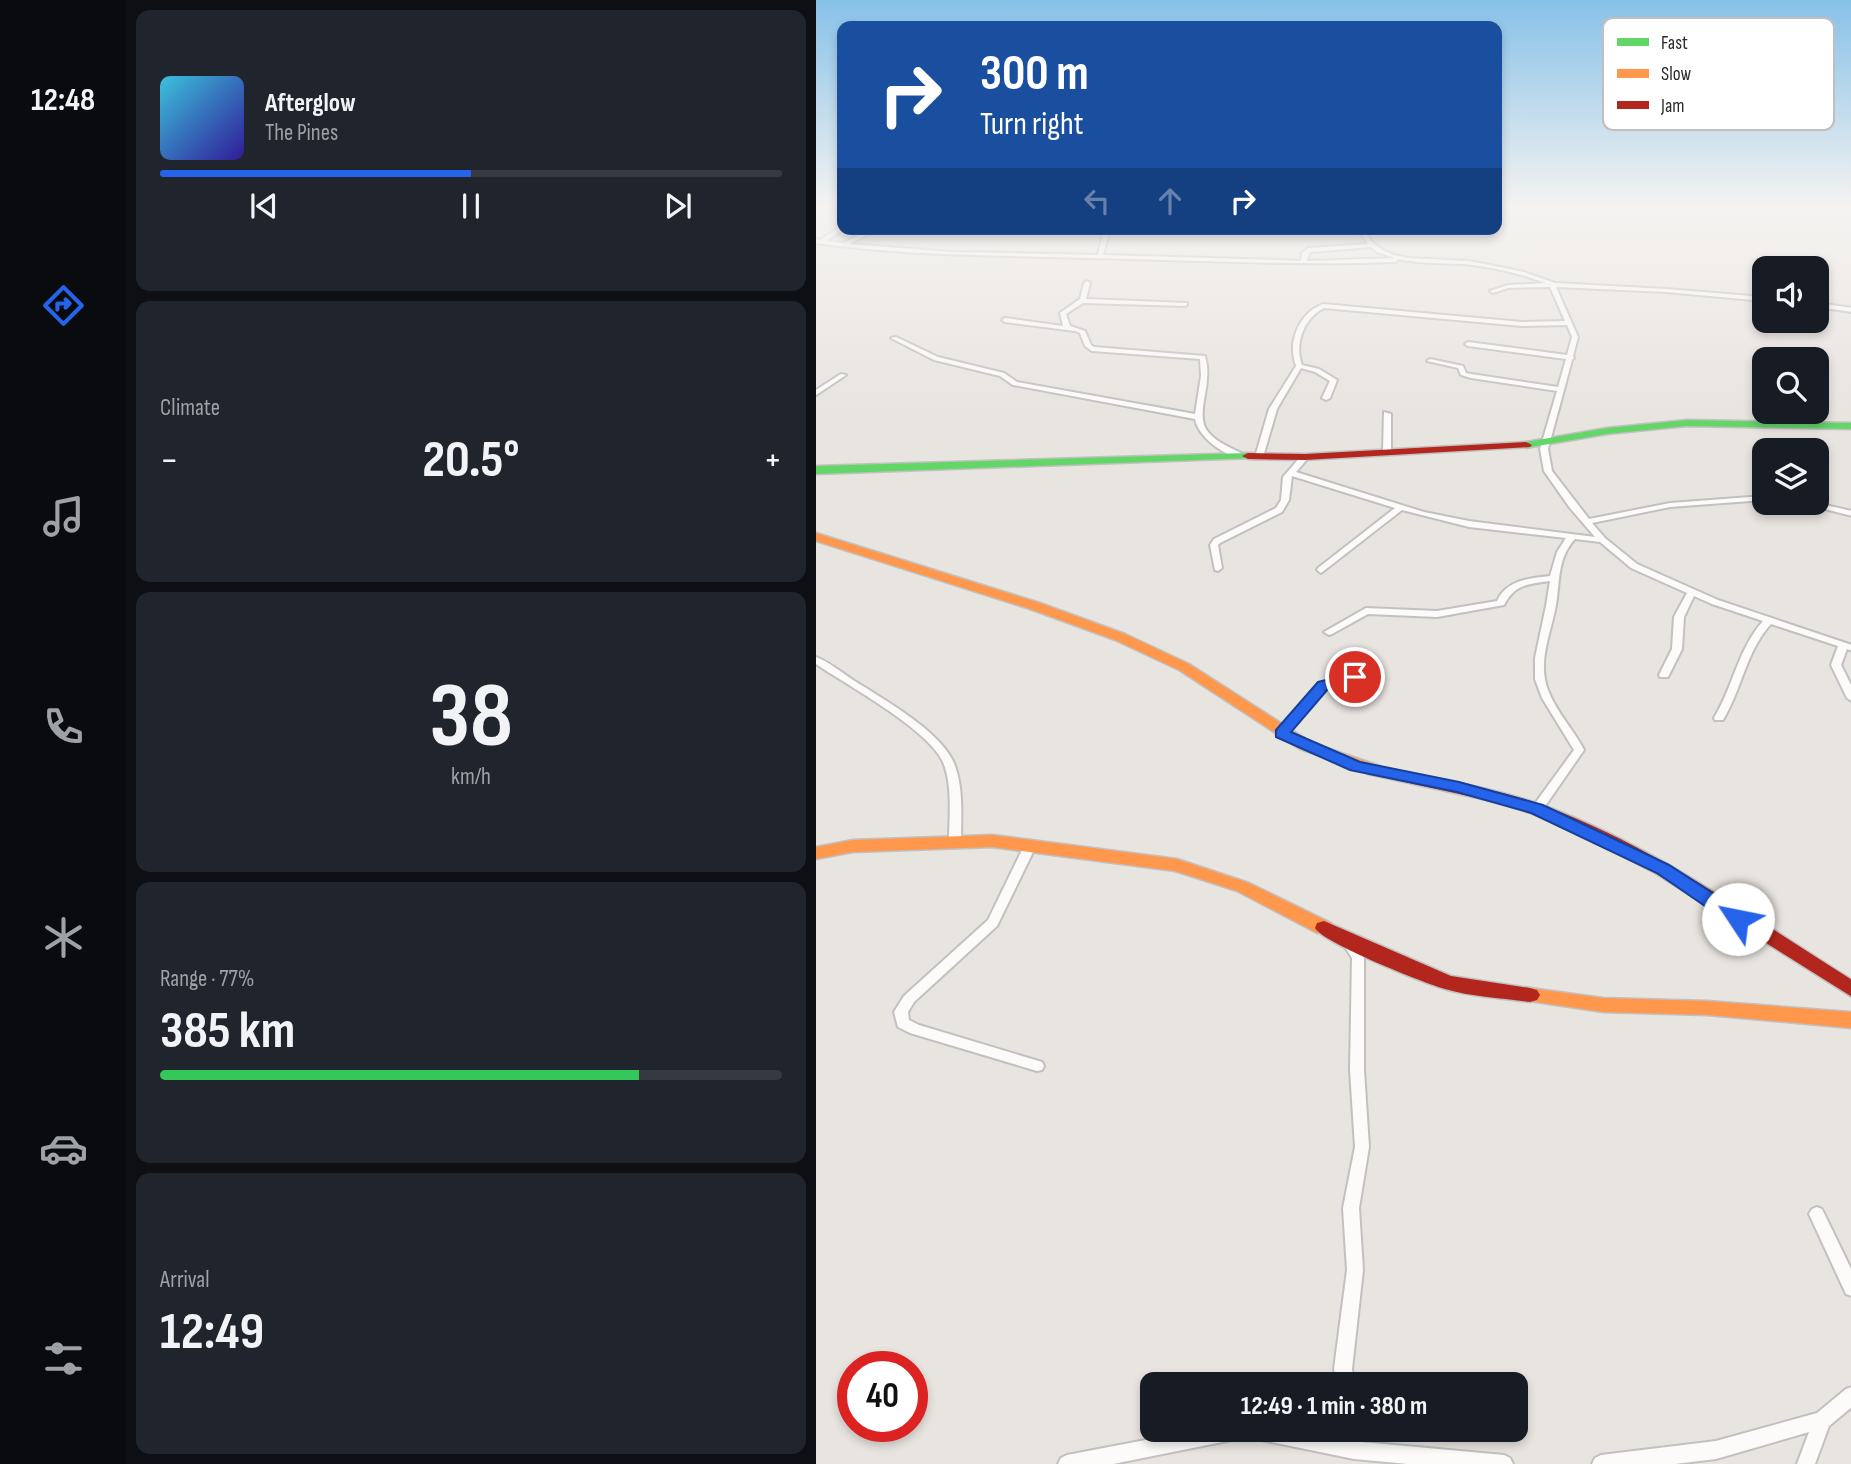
<!DOCTYPE html>
<meta charset="utf-8">
<style>
:root{--surface:#171b24;--page:#20242c;--text:#f1f3f6;--muted:#9ea1a6;--line:#363941;--accent:#2563eb}
body{margin:0;font-family:"Sofia Sans Condensed",sans-serif;background:var(--page);color:var(--text);height:100vh;display:flex;flex-direction:column;font-size:26px;white-space:nowrap}
*{box-sizing:border-box;margin:0}
p{font-size:23px;color:var(--muted)}
.icon{flex:none;width:38px;height:38px;fill:none;stroke:currentColor;stroke-width:2;stroke-linecap:round;stroke-linejoin:round}
.map{position:relative;flex:1;overflow:hidden}
.sheet{display:flex;flex-direction:column;gap:10px;padding:10px;background:#0d0f14;width:690px}
.sheet>*{flex:none}
.banner{position:absolute;left:21px;top:21px;width:665px;height:214px;border-radius:14px;box-shadow:0 4px 10px #0003;background:#1a4fa0;color:#fff;overflow:hidden}
.tools{position:absolute;left:936px;top:256px;display:grid;gap:14px}
.tools a{display:grid;place-items:center;width:77px;height:77px;border-radius:14px;background:var(--surface);box-shadow:0 4px 10px #0003;font-size:35px}
.speed{position:absolute;left:21px;top:1351px;display:flex;gap:14px;font-size:35px;font-weight:700;text-align:center}
.speed>*{display:grid;place-content:center;width:91px;height:91px;border-radius:50%;background:var(--surface);box-shadow:0 4px 10px #0003;line-height:1}
.speed .limit{border:10px solid #d22;background:#fff;color:#111}
.pin{position:absolute;display:grid;place-items:center;width:60px;height:60px;color:#fff;margin:-30px;border:4px solid #fff;border-radius:50%;box-shadow:0 2px 7px #0007}
.me{position:absolute;width:77px;margin:-38px;rotate:304deg;stroke-linejoin:round;filter:drop-shadow(0 0 5px #0008)}
.turn{display:flex;align-items:center;gap:24px;height:147px;padding:0 28px;font-size:32px}
.turn .icon{width:91px;height:91px;stroke-width:2.5}
.turn b{display:block;font-size:49px;line-height:60px}
.lanes{display:flex;align-items:center;height:66px;padding:0 28px;background:#0003;justify-content:center;gap:35px;direction:ltr}
.lanes .off{opacity:.35}
.big{font-size:52px;font-weight:700;line-height:1.1}
.sheet .card{flex:1;display:flex;flex-direction:column;justify-content:center;gap:10px;min-width:0;padding:0 24px;border-radius:14px;background:var(--page)}
.sheet .dial{align-items:center;gap:0}
.dial b{font-size:91px;line-height:1}
.song{display:flex;align-items:center;gap:21px}
.cover{width:84px;height:84px;border-radius:10px;background:linear-gradient(135deg,hsl(190 70% 55%),hsl(250 70% 35%))}
.played{height:7px;border-radius:4px;background:linear-gradient(90deg,var(--accent) 50%,var(--line) 50%)}
.keys{display:flex;justify-content:space-around;direction:ltr}
.heat{display:flex;justify-content:space-between;align-items:center;font-size:38px;direction:ltr}
.charge{height:10px;border-radius:5px;background:linear-gradient(90deg,#34c759 77%,var(--line) 0)}
.trip{position:absolute;left:324px;top:1372px;width:388px;height:70px;border-radius:14px;background:var(--surface);box-shadow:0 4px 10px #0003;font-weight:700;line-height:70px;text-align:center}
main{display:flex;flex:1;min-height:0}
.menu{display:flex;flex-direction:column;width:126px;justify-content:space-around;align-items:center;background:#090b0e;color:var(--muted)}
.menu .icon{width:49px;height:49px}
.menu .current{color:var(--accent)}
.menu b{font-size:32px;color:var(--text)}
.map>svg:first-child{display:block}
</style>
<main>
<nav class="menu">
<b>12:48</b>
<svg class="icon current" aria-label="directions" viewBox="0 0 24 24"><path d="M12 3l9 9-9 9-9-9zM9 14v-3h6M13 9l2 2-2 2"/></svg>
<svg class="icon" aria-label="music" viewBox="0 0 24 24"><path d="M9 18V5l10-2v13"/><circle cx="6" cy="18" r="3"/><circle cx="16" cy="16" r="3"/></svg>
<svg class="icon" aria-label="phone" viewBox="0 0 24 24"><path d="M5 4h4l2 5-3 2q2 4 5 5l2-3 5 2v4C11 20 4 13 5 4z"/></svg>
<svg class="icon" aria-label="climate" viewBox="0 0 24 24"><path d="M12 3v18M4 7l16 10M4 17L20 7"/></svg>
<svg class="icon" aria-label="car" viewBox="0 0 24 24"><path d="M5 17H2v-5l4-1 3-4h7l3 4 3 1v5h-3M9 17h6M6 11h13"/><circle cx="7" cy="17" r="2"/><circle cx="17" cy="17" r="2"/></svg>
<svg class="icon" aria-label="filters" viewBox="0 0 24 24"><path d="M4 7h16M4 17h16"/><circle cx="9" cy="7" r="2"/><circle cx="15" cy="17" r="2"/></svg>
</nav>
<section class="sheet">
<div class="card">
<div class="song"><i class="cover"></i><div><b>Afterglow</b><p>The Pines</p></div></div>
<div class="played"></div>
<div class="keys"><svg class="icon" aria-label="previous" viewBox="0 0 24 24"><path d="M18 5L8 12l10 7zM5 5v14"/></svg><svg class="icon" aria-label="pause" viewBox="0 0 24 24"><path d="M8 5v14M16 5v14"/></svg><svg class="icon" aria-label="next" viewBox="0 0 24 24"><path d="M6 5l10 7-10 7zM19 5v14"/></svg></div>
</div>
<div class="card"><p>Climate</p>
<div class="heat"><a>−</a><b class="big">20.5°</b><a>+</a></div>
</div>
<div class="card dial"><b>38</b><p>km/h</p></div>
<div class="card"><p>Range · 77%</p><b class="big">385 km</b><div class="charge"></div></div>
<div class="card"><p>Arrival</p><b class="big">12:49</b></div>
</section>
<div class="map">
<svg width="1036" height="1464" viewBox="0 0 1036 1464">
<rect width="100%" height="100%" fill="#e8e4e0"/>
<g fill="none" stroke-linecap="round" stroke-linejoin="round">
<defs>
<path id="street" d="M26 226 28 229 10 241 27 243 46 234 35 229H42L53 234 33 244 135 252 282 255 288 229H294L287 255 464 260 485 261 486 253 492 248 552 244 542 229H548L555 241 565 249 578 255 592 258 652 261 674 265 708 272 739 283 850 289 948 297V301L850 292 740 287 762 337 757 356 758 358 756 360 732 449 736 471 773 519 854 503 948 496V500L854 507 776 523 789 538 821 564 902 600 1036 645V651L1031 649 1025 665 1036 687V701L1031 698 1015 665 1022 646 955 624C930 651 926 689 907 720H899L898 718C917 687 922 649 947 621L896 604 878 596 868 617 866 649 852 677H844L843 675 856 649 858 617 871 593 815 568 784 542 759 539C741 558 744 582 740 605 735 633 721 662 732 690 740 712 758 730 768 750L725 812 721 813 715 809 758 750 726 698 719 679V658L730 606 734 581C712 584 699 584 688 605L621 617 552 614 516 634 513 635 508 632 550 608 621 611 681 601C690 580 714 578 734 576L741 552 750 538 653 527 586 510 505 573 501 570 502 568 579 508 476 476 473 500 466 512 404 543 402 545 406 568 402 571 399 570 394 545 398 539 460 508 465 500 467 477 486 455H489L493 457 480 472 608 512 653 521 779 537 754 508 728 471 724 449 741 391 655 378 645 375 642 368 611 361 614 359 647 366 650 373 655 374 742 387 750 359 652 346 649 344 652 342 751 355 756 337 751 325 706 326 508 308C488 318 478 344 486 365L503 369 521 380 514 398 510 400 506 398 514 381 499 372 485 368 461 409 447 457 443 459 439 457 453 409 480 366C471 342 483 313 507 304L706 322 749 321 734 287 692 288 677 293 674 291 692 285 729 283C703 273 676 267 648 264 626 263 604 264 582 259L580 262C477 266 374 260 271 258 180 255 90 256 0 243V239L4 240ZM555 247 561 252 579 258 491 261 494 252Z
M271 281 274 283 270 299 371 303V305L369 306 267 303 250 314 254 326 269 331 275 345 278 347 389 356C391 363 392 371 391 378 391 395 380 419 393 433 402 443 415 448 427 454V458C409 457 382 437 379 419L197 385 184 376 118 360 75 338 80 337 122 357 188 373 201 382 379 414 385 376 384 359 276 351 269 346 264 333 259 331 189 322 186 320 189 318 247 326 244 313 264 299 268 283Z
M1001 303 1036 308V312L1001 307Z
M25 374 30 375 0 395V390Z
M568 412 575 414V452L571 454 567 452Z
M981 502H996L1036 511V516Z
M0 657C13 662 25 672 37 680 67 699 121 729 137 761 148 785 145 817 145 842L143 845H135L133 842C133 817 137 786 127 762 112 729 31 685 0 664Z
M548 669 553 672 539 683 510 688 469 736H461L460 734 461 732 503 683 532 678Z
M213 844 217 845 219 848 181 926 98 1002 92 1012 93 1020 103 1025 226 1062 228 1066 226 1070 221 1071 94 1033 82 1027 78 1012 88 996 172 920 207 848 209 845Z
M531 937 535 938 548 958V1070L553 1147 543 1208 547 1270 536 1369 538 1384H521L518 1369 531 1270 527 1208 539 1147 534 1070 536 958 525 941 527 938Z
M1001 1207 1006 1209 1036 1271V1296L1030 1294 993 1214 996 1209Z
M1036 1387V1407L1013 1426 999 1464H981L993 1432 900 1459 859 1464H776L779 1458 785 1455 900 1441 1001 1413 1030 1389Z
M382 1430H480L527 1439 526 1430H544L546 1442 688 1455 694 1458 697 1464H592L538 1459 431 1437 297 1464H242L245 1458 251 1455Z"/>
<path id="fast" d="M871 420 1036 423V429L871 426 791 434 710 448 704 445 710 442 791 428Z
M432 453 438 456 436 458 0 474V466Z"/>
<path id="slow" d="M0 533 224 603 309 634 373 664 496 743 564 766 566 770 558 775 484 749 363 670 299 640 214 609 0 541Z
M176 835 361 859 433 883 515 923 517 928 515 933H501L421 891 359 871 176 847 37 852 0 859V847L37 840Z
M714 988 787 998 891 1001 1036 1012V1028L891 1015 787 1012 707 1000 704 995 707 990Z"/>
<path id="jam" d="M710 442 716 445 714 447 489 460 432 459 426 456 432 453 489 454Z
M558 765C615 779 674 786 729 806 840 847 937 918 1036 980V997L839 873 759 831 718 814 680 802 552 774 550 770Z
M508 921 635 976 714 988 721 990 724 995 721 1000 714 1002C686 998 656 997 629 989 608 983 507 943 499 928L501 923Z"/>
</defs>
<use href="#street" stroke="#c2c1c1" stroke-width="4"/>
<use href="#fast" stroke="#c2c1c1" stroke-width="3"/>
<use href="#slow" stroke="#c2c1c1" stroke-width="3"/>
<use href="#jam" stroke="#c2c1c1" stroke-width="3"/>
<use href="#street" fill="#fcfbfa" fill-rule="evenodd"/>
<use href="#fast" fill="#63d668" fill-rule="evenodd"/>
<use href="#slow" fill="#ff974d" fill-rule="evenodd"/>
<use href="#jam" fill="#b3261e" fill-rule="evenodd"/>
</g>
<linearGradient id="sky" x2="0" y2="1"><stop stop-color="#87c1e8"/><stop offset="0.5" stop-color="#f5f3f1"/><stop offset="1" stop-color="#f5f3f1" stop-opacity="0"/></linearGradient>
<rect width="1036" height="414" fill="url(#sky)"/>
<path fill="#2563eb" stroke="#184099" stroke-width="2" d="M539 673 546 677 541 684 512 689 475 732 544 762 643 782 727 805 853 865 929 914 931 919 929 924H915L841 873 715 813 641 792 534 770 460 737V730L502 682Z"/>
<rect x="787" y="18" width="231" height="112" rx="10" fill="#fff" stroke="#bfbfbf" stroke-width="2"/>
<rect x="801" y="38" width="32" height="8" fill="#63d668"/>
<rect x="801" y="69" width="32" height="9" fill="#ff974d"/>
<rect x="801" y="101" width="32" height="8" fill="#b3261e"/>
<g font-size="19" fill="#2a2a2a">
<text x="845" y="49">Fast</text>
<text x="845" y="80">Slow</text>
<text x="845" y="112">Jam</text>
</g>
</svg>
<div class="tools">
<a><svg class="icon" aria-label="sound" viewBox="0 0 24 24"><path d="M4 9h4l5-4v14l-5-4H4zM17 9q2 3 0 6"/></svg></a>
<a><svg class="icon" aria-label="search" viewBox="0 0 24 24"><circle cx="10" cy="10" r="6"/><path d="M15 15l6 6"/></svg></a>
<a><svg class="icon" aria-label="layers" viewBox="0 0 24 24"><path d="M12 4l9 5-9 5-9-5zM3 14l9 5 9-5"/></svg></a>
</div>
<div class="speed"><div class="limit">40</div></div>
<div class="pin" style="left:539px;top:677px;background:#d93025"><svg class="icon" aria-label="arrive" viewBox="0 0 24 24"><path d="M6 21V4h12l-3 4 3 4H6"/></svg></div>
<svg class="me" style="left:922px;top:919px" viewBox="-20 -20 40 40"><circle r="19" fill="#fff"/><path d="M0-13L10 11 0 6-10 11z" fill="#2563eb"/></svg>
<div class="trip">12:49 · 1 min · 380 m</div>
<div class="banner">
<div class="turn"><svg class="icon" aria-label="right" viewBox="0 0 24 24"><path d="M7 20v-9h11M14 6l5 5-5 5"/></svg><div><b>300 m</b>Turn right</div></div>
<div class="lanes"><svg class="icon off" aria-label="left" viewBox="0 0 24 24"><path d="M17 20v-9H6M10 6l-5 5 5 5"/></svg><svg class="icon off" aria-label="ahead" viewBox="0 0 24 24"><path d="M12 20V5M6 11l6-6 6 6"/></svg><svg class="icon" aria-label="right" viewBox="0 0 24 24"><path d="M7 20v-9h11M14 6l5 5-5 5"/></svg></div>
</div>
</div>
</main>
